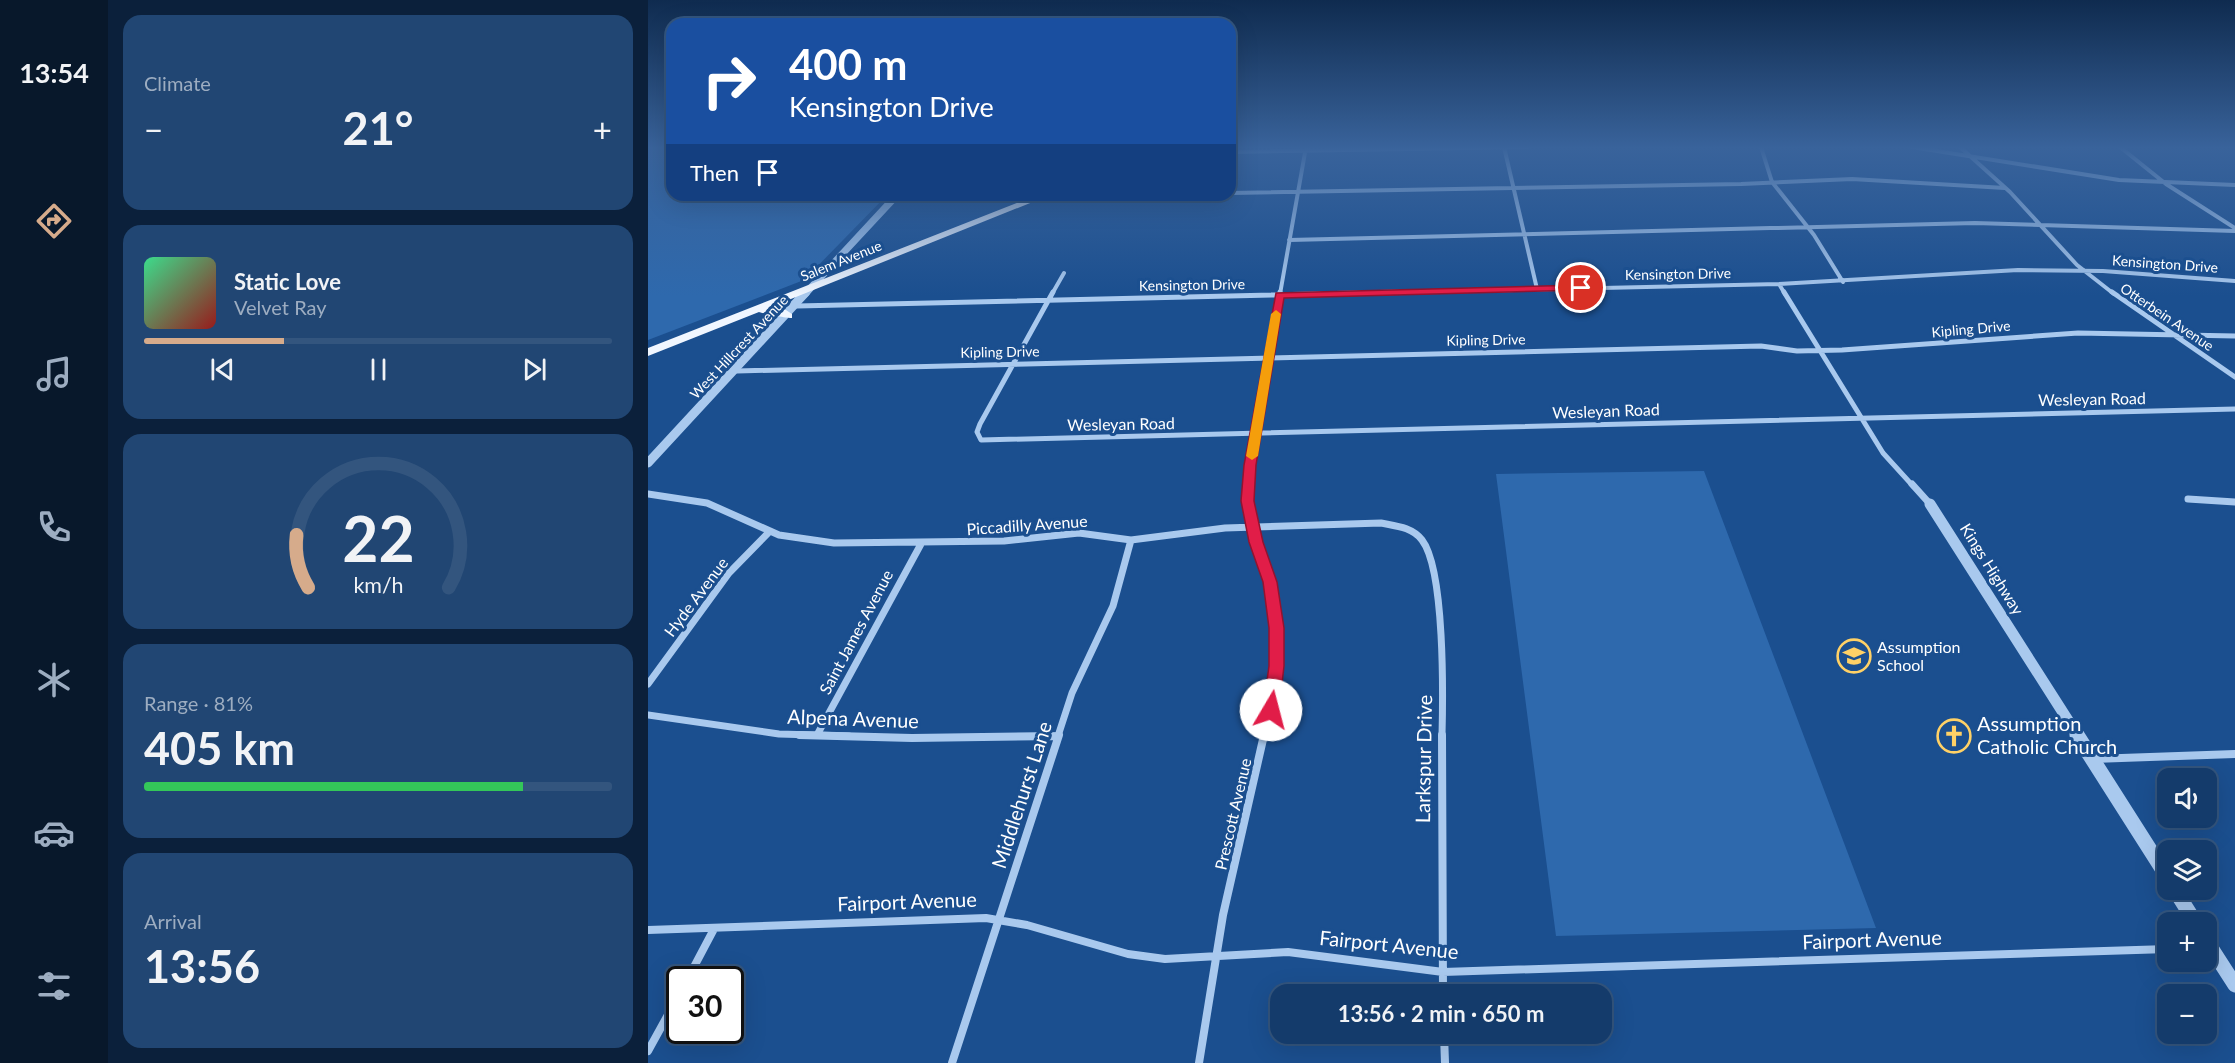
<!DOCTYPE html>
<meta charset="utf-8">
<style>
:root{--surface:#143b6b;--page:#214673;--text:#f1f3f6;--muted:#9dadc1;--line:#33557e;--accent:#d6ab8b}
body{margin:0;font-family:Lato,sans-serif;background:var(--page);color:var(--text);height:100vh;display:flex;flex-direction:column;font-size:22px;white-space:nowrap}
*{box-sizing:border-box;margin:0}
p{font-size:20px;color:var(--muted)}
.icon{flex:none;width:33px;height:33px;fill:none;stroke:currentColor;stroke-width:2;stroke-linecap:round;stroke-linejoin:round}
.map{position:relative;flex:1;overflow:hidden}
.drawer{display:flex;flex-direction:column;gap:15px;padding:15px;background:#0b203b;width:540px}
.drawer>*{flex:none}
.banner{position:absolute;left:18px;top:18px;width:570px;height:183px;border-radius:18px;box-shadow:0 6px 24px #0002,0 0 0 2px var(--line);background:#1a4fa0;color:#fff;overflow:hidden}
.buttons{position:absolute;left:1509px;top:768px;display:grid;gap:12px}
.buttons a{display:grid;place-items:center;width:60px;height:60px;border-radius:12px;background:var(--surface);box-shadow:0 6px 24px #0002,0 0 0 2px var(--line);font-size:30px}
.speed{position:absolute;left:18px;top:966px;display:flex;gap:12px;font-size:30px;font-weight:700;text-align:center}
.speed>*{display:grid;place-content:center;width:78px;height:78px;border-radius:50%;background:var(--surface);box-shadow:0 6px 24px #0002,0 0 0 2px var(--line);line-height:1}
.speed .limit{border:3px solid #111;border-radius:9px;background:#fff;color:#111}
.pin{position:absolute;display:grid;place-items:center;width:51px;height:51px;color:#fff;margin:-26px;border:3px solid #fff;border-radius:50%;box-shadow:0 2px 6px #0007}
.me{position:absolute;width:66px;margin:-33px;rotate:8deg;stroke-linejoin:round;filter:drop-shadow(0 0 4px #0008)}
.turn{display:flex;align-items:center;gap:21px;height:126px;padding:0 24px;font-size:27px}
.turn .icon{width:78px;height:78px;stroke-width:2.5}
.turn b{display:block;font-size:42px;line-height:51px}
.then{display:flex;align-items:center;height:57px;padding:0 24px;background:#0003;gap:12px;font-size:22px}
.big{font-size:45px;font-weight:700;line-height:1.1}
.drawer .tile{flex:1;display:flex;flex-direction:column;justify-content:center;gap:9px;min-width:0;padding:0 21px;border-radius:18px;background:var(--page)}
.drawer .dial{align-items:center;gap:0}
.dial svg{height:156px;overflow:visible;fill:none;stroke:var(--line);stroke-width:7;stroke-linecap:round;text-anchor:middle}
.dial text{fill:var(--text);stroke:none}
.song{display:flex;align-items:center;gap:18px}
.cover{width:72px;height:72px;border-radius:9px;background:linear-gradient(135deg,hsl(150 70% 55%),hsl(0 70% 35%))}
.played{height:6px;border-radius:3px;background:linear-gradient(90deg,var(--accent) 30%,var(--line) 30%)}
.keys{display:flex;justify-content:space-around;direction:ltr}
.heat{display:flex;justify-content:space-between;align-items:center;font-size:33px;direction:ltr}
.charge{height:9px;border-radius:4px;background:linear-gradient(90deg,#34c759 81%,var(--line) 0)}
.trip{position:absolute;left:622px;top:984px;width:342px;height:60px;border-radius:18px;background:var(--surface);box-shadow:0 6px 24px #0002,0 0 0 2px var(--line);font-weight:700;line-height:60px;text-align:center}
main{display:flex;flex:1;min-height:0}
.tab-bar{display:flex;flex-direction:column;width:108px;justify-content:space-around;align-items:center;background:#08182b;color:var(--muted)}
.tab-bar .icon{width:42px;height:42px}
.tab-bar .active{color:var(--accent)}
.tab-bar b{font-size:27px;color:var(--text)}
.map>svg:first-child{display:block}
</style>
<main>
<nav class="tab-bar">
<b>13:54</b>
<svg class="icon active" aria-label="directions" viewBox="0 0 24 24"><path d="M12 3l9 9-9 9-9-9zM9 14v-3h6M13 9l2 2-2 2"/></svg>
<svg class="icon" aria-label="music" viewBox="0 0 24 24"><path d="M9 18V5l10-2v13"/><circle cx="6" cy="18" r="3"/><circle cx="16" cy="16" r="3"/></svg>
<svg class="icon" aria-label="phone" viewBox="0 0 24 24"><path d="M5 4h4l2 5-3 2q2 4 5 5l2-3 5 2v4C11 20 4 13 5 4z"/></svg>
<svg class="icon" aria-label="climate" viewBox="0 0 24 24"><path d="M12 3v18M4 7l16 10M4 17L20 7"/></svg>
<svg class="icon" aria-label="car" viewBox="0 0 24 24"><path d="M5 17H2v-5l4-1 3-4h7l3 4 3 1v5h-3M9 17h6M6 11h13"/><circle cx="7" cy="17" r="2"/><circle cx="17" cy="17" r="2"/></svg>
<svg class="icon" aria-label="filters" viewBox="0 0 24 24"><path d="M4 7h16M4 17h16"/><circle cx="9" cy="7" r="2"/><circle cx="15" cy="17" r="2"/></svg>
</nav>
<section class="drawer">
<div class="tile"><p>Climate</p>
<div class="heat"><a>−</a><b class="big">21°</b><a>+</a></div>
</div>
<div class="tile">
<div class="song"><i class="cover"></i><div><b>Static Love</b><p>Velvet Ray</p></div></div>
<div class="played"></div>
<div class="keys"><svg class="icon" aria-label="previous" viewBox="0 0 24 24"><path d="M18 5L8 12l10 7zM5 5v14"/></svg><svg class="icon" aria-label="pause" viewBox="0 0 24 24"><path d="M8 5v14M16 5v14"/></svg><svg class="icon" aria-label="next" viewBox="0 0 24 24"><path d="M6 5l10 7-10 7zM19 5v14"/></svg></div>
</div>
<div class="tile dial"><svg viewBox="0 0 100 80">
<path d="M14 69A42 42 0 1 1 86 69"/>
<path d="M14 69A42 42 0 0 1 8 42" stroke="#d6ab8b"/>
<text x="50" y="56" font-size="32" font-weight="700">22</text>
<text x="50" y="72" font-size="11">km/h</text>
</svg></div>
<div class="tile"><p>Range · 81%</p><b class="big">405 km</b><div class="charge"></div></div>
<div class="tile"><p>Arrival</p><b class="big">13:56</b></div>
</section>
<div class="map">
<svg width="1587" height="1063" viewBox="0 0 1587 1063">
<rect width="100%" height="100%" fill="#1b4f8f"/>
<path fill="#2e69ad" d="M0 147H24V195H239L156 280 0 340Z
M1056 471 1228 928 908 936 848 474Z"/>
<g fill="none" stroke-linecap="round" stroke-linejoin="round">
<path stroke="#a9c9ee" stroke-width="4" d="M856 147 889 289
M1113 147 1124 182 1166 235 1195 282
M1264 147 1471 180 1587 185
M1312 147 1362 192 1429 265 1466 294
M1472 147 1518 184 1587 228
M582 152 880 147
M582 193 1093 184 1204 179 1357 188
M641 240 1327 223 1587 231
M1131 284 1137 294
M404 294 416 273
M632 294 658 147
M686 294 1131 284 1370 270 1455 271 1587 281"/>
<path stroke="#a9c9ee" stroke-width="5" d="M405 292 332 424 329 432 333 440 1587 409
M1136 292 1235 453 1265 486
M1464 292 1587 377
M149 306 753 292
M89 371 1113 346 1149 351 1194 350 1430 333 1587 336
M601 486 602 465 632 292"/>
<path stroke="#a9c9ee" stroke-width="7" d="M601 484 600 512 619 578 628 640 626 688 615 736
M1264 484 1282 504
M0 494 59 503 131 535 186 543 356 541 431 533 483 540 577 528 733 523C748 526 764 527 774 540 797 570 795 697 794 736
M1540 499 1587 502
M0 684 81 573 122 531
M0 715 131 734 201 736
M169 735 273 544
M402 736H410
M410 736 424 693 465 606 483 540"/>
<path stroke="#a9c9ee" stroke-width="8" d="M151 735 264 738 410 736
M794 735 795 994
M1445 759 1587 754
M0 930 338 918 379 925 480 954 517 959 640 952 795 972 1520 949
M39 980 66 929
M796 1034 797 1063
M0 1051 32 993
M304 1063 411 735
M551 1063 575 915 616 735"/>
<path stroke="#a9c9ee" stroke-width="7" d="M157 294 249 195"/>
<path stroke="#a9c9ee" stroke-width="9" d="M0 463 158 292"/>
<path stroke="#a9c9ee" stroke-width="11" d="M1282 504 1430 736"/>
<path stroke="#a9c9ee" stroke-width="15" d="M1429 735 1520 878
M1527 890 1547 922
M1558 940 1587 985"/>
<path fill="#f0f6ff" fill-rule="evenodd" d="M389 195H402L123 307 135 308 144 314V318C142 319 113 313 111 312L0 356V348Z"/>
</g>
<linearGradient id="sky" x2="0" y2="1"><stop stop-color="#0f2b4f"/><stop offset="0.5" stop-color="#39639b"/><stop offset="1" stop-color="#39639b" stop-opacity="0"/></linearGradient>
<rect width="1587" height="296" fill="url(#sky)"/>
<path fill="#e11d48" stroke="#92132f" stroke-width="1.5" d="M933 285 938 288 937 290 636 298 608 465 606 501 615 542 629 582 636 628V666L631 710 629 715H617L615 710 621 666V628L615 582 601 542 593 501 596 465 628 293Z"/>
<path fill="#f59e0b" d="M628 310 633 314 610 456 604 460 598 456 623 314Z"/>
<defs>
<symbol id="school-ring" viewBox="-11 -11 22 22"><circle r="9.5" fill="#1b4f8f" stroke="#ffd166" stroke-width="1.5"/><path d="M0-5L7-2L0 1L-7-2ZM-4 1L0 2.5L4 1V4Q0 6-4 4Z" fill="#ffd166"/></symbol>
<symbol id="church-ring" viewBox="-11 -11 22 22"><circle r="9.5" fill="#1b4f8f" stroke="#ffd166" stroke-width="1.5"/><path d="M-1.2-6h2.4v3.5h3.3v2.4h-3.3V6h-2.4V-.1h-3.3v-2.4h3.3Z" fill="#ffd166"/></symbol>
</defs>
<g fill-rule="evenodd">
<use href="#school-ring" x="1187" y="637" width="38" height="38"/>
<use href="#church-ring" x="1287" y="717" width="38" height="38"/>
</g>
<g text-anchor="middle" stroke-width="6" stroke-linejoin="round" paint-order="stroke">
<g font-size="14" fill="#fff" stroke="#1b4f8f">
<text transform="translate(193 261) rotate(-22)" y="5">Salem Avenue</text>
<text transform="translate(1517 264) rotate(4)" y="5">Kensington Drive</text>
<text transform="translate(1030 274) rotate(-1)" y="5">Kensington Drive</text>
<text transform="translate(544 285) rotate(-1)" y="5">Kensington Drive</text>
<text transform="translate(1519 317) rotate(34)" y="5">Otterbein Avenue</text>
<text transform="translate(1323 329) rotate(-5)" y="5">Kipling Drive</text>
<text transform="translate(838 340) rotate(-1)" y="5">Kipling Drive</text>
<text transform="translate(91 347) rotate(-47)" y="5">West Hillcrest Avenue</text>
<text transform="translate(352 352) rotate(-1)" y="5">Kipling Drive</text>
</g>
<g font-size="16" fill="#fff" stroke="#1b4f8f">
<text transform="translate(1444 399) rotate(-1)" y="6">Wesleyan Road</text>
<text transform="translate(958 411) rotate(-2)" y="6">Wesleyan Road</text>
<text transform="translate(473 424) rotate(-1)" y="6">Wesleyan Road</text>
<text transform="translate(379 525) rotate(-4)" y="6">Piccadilly Avenue</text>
<text transform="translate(1344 569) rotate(58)" y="6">Kings Highway</text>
<text transform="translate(48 597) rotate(-53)" y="6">Hyde Avenue</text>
<text transform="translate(208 632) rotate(-62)" y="6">Saint James Avenue</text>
<text transform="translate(585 814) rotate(-77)" y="6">Prescott Avenue</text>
</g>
<g font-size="16" fill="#fff" stroke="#1b4f8f" text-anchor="start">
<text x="1229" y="653">Assumption<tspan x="1229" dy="18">School</tspan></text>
</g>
<g font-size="20" fill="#fff" stroke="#1b4f8f">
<text transform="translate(205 719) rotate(2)" y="7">Alpena Avenue</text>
<text transform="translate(776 759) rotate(-89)" y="7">Larkspur Drive</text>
<text transform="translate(374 795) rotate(-72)" y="7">Middlehurst Lane</text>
<text transform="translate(259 902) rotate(-2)" y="7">Fairport Avenue</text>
<text transform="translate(1224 940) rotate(-2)" y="7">Fairport Avenue</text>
<text transform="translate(741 945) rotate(6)" y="7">Fairport Avenue</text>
</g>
<g font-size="20" fill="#fff" stroke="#1b4f8f" text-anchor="start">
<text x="1329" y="731">Assumption<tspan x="1329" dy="23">Catholic Church</tspan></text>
</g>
</g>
</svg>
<div class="buttons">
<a><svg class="icon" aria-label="sound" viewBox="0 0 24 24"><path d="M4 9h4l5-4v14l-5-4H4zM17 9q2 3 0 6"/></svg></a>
<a><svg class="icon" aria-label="layers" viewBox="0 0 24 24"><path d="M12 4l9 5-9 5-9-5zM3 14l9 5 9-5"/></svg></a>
<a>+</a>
<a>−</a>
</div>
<div class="speed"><div class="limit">30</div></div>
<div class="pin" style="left:933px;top:288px;background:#d93025"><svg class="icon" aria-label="arrive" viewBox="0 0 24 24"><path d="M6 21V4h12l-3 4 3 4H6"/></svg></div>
<svg class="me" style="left:623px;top:710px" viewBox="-20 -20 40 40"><circle r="19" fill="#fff"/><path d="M0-13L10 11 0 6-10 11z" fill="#e11d48"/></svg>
<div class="trip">13:56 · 2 min · 650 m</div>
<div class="banner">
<div class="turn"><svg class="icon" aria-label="right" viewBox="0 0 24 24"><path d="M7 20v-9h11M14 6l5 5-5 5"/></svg><div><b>400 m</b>Kensington Drive</div></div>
<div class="then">Then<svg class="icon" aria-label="arrive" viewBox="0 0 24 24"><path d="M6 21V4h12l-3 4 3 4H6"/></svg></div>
</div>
</div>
</main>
